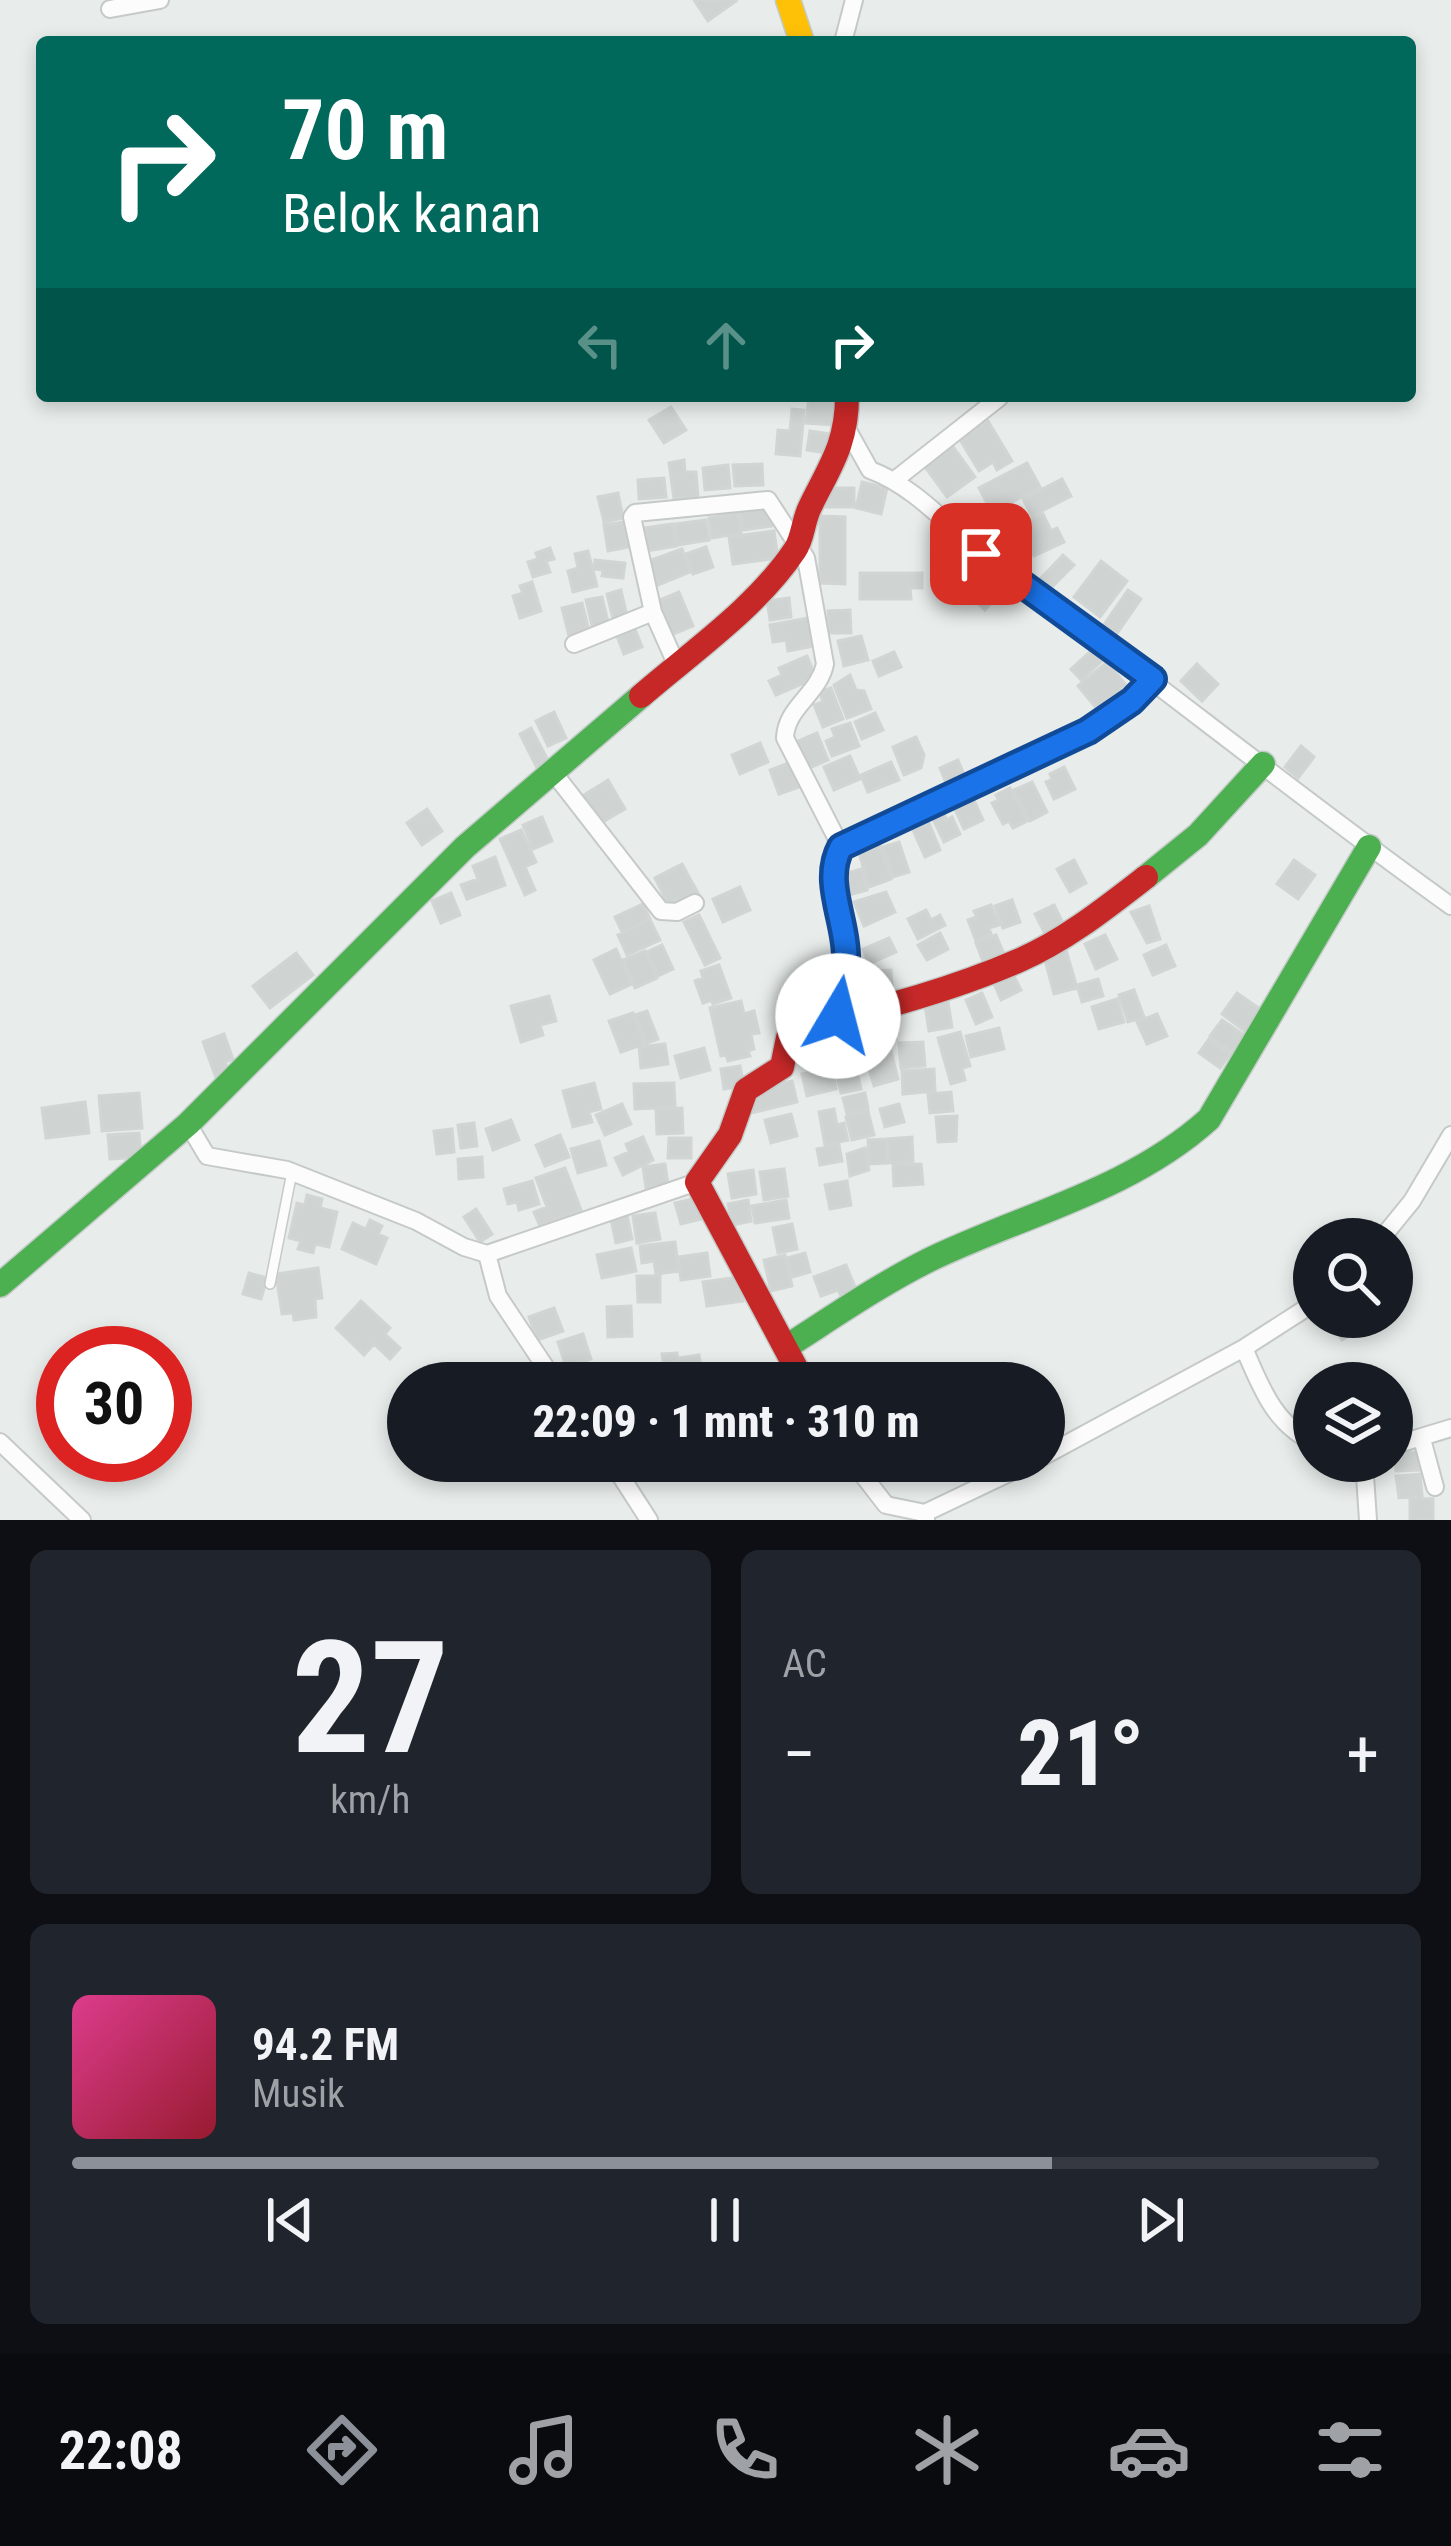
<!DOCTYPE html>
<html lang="id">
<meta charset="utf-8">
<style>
:root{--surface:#171b24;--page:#20242c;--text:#f1f3f6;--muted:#9ea1a6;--line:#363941;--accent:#8c9099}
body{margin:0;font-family:"Roboto Condensed",sans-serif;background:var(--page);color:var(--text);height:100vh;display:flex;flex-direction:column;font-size:45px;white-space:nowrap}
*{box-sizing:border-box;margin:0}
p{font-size:39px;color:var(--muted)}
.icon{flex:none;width:66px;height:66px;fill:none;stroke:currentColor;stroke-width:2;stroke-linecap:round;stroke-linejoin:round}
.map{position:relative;height:1520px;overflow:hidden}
.drawer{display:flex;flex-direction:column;gap:30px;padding:30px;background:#0d0f14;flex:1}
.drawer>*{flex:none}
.banner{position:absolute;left:36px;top:36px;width:1380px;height:366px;border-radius:12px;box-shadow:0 6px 18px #0003;background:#00695c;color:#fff;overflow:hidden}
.controls{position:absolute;left:1293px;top:1218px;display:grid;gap:24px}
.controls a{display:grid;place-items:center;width:120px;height:120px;border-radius:50%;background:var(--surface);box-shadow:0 6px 18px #0003;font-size:60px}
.speed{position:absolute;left:36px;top:1326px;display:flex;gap:24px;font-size:60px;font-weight:700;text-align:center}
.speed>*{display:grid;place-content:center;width:156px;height:156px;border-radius:50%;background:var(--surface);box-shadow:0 6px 18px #0003;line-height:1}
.speed .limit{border:18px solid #d22;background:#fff;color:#111}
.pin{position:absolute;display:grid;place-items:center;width:102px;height:102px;color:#fff;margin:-51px;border-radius:24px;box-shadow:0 6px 18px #0006}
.me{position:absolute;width:132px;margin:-66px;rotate:8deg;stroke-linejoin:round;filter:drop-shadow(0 0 9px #0008)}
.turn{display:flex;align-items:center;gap:42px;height:252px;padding:0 48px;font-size:54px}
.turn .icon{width:156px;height:156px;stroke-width:2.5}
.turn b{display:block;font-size:84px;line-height:102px}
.lanes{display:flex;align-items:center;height:114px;padding:0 48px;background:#0003;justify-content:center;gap:60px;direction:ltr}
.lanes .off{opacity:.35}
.big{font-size:90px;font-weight:800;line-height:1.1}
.drawer .widget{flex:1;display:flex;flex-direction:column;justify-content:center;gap:18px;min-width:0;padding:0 42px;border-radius:18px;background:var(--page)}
.drawer .dial{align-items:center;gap:0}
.dial b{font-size:156px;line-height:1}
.song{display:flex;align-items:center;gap:36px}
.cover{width:144px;height:144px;border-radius:18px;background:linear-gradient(135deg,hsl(330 70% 55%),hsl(350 70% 35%))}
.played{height:12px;border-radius:6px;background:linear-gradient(90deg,var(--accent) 75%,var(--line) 75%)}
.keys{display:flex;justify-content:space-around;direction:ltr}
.heat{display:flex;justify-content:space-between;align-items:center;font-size:66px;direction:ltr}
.drawer .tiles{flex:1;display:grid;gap:30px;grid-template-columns:1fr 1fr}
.widget:last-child{grid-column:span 2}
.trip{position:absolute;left:387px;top:1362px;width:678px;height:120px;border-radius:60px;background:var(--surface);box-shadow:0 6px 18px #0003;font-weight:800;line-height:120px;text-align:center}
.menu{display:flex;height:192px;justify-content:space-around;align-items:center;background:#090b0e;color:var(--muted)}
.menu .icon{width:84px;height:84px}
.menu .current{color:var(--accent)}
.menu b{font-size:54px;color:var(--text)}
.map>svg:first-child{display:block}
</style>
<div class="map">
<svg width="1451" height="1520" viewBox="0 0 1451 1520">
<rect width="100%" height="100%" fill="#e8edeb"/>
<path fill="#cfd4d2" stroke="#d1d6d4" stroke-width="3" d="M694 0H735L736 1 708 21Z
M809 396H835L832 425 806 423Z
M671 407 686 430 664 443 649 420Z
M792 409 804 410 800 456 776 454 778 430 790 431Z
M988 421 1012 461 997 470 993 462 979 471 959 438Z
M810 431 830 434 827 453 807 450Z
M951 444 975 477 947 497 923 464Z
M684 460 685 472H696L698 497 674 499 669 463Z
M1027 463 1040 487 992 513 979 488Z
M762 464 763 485 735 486 733 465Z
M728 465 730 488 705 490 703 468Z
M664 478 666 497 639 499 638 480Z
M1062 479 1071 496 1032 516 1023 499Z
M862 482 887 488 881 514 856 508Z
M827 488H854V507H826Z
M618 493 623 518 604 522 598 497Z
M769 507 772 526 743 530 740 511Z
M738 513 741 533 712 538 709 518Z
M1043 514 1051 531 1057 528 1064 542 1034 556 1029 545 1022 549 1014 533 1021 529 1019 525Z
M820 516 845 517V584L820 583Z
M706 520 709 540 678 545 675 524Z
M624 522 628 547 608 551 604 525Z
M672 524 676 546 647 551 644 528Z
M774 531 778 558 733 564 729 537Z
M706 547 713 567 693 574 686 554Z
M550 548 554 559 546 561 550 572 533 577 528 562 538 559 536 553Z
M682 549 690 572 658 585 649 561Z
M588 551 597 586 573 592 568 571 578 568 575 554Z
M1063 555 1074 565 1049 590 1039 580Z
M595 560 625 563 623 578 602 576 603 570 594 569Z
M1101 561 1127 581 1100 617 1074 597Z
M974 571 1000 593 985 610 960 587Z
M860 573H922V588H910L911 599H860Z
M532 582 541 611 520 618 513 596 523 593 520 586Z
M621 590 627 616 613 619 607 594Z
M1128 590 1141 599 1116 635 1103 626Z
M679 592 693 626 671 635 657 601Z
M602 597 609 626 593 630 586 600Z
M789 598 791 617 770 620 767 601Z
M582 603 589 631 569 636 562 608Z
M850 610 851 633H829L828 611Z
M814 617 819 645 788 651 786 640 773 642 770 625Z
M635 629 642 647 624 654 617 636Z
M861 636 868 660 844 666 838 641Z
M1092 650 1102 661 1081 680 1071 669Z
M894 652 901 667 879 676 873 661Z
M807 656 816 678 776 695 769 681 782 675 779 668Z
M1107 662 1126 685 1097 709 1078 686Z
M1197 664 1218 684 1202 701 1181 681Z
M850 675 856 690 864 691 871 709 847 718 834 685Z
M831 688 843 719 823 727 814 705 823 702 820 692Z
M554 712 566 738 548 746 536 721Z
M875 713 883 730 862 739 855 722Z
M850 723 859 746 832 756 826 741 835 737 832 729Z
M531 728 550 764 538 770 520 734Z
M817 733 828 760 807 769 796 742Z
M916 737 924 755 921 768 904 775 893 747Z
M760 743 768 762 740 774 732 755Z
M1301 746 1314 757 1298 778 1285 767Z
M850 756 860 779 834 790 824 767Z
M958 760 965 777 947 785 940 768Z
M791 762 799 787 779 794 770 770Z
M891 762 899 780 868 792 861 775Z
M1064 767 1075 789 1054 799 1046 782 1052 779 1050 774Z
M608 780 625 809 601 823 584 795Z
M1032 782 1047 812 1030 821 1014 790Z
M1010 788 1027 821 1013 828 1009 821 1003 824 992 803 999 800 996 795Z
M973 798 983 820 964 829 954 807Z
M427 809 442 831 422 845 407 823Z
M942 810 947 820 952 817 960 834 944 842 931 815Z
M542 817 552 841 533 849 523 825Z
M929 823 940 850 925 857 913 830Z
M521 830 536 862 525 867 535 890 525 895 500 839Z
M899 842 909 872 893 877 883 847Z
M880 846 891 879 869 887 859 853Z
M495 857 505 885 467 899 461 885 478 879 473 866Z
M1074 860 1086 883 1070 892 1057 869Z
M1294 860 1315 875 1298 899 1277 884Z
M682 864 699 895 680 905 676 899 668 904 655 878Z
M861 869 867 890 846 896 840 875Z
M740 887 750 910 723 922 713 899Z
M886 892 895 912 864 926 854 902Z
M451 893 460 915 441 923 432 901Z
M1012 900 1020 922 1003 928 995 906Z
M643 904 650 919 622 932 615 917Z
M991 905 999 925 989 928 991 934 976 941 968 920 977 917 974 911Z
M1054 905 1066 929 1047 938 1035 914Z
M1149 906 1160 939 1147 943 1131 912Z
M926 910 931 920 940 915 945 925 918 939 908 919Z
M699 915 720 958 705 965 684 922Z
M650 920 660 940 627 955 618 935Z
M940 933 948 949 927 960 918 945Z
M996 935 1007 961 986 969 976 943Z
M1105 935 1117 959 1096 969 1085 944Z
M889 938 896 952 869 964 863 949Z
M662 945 673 969 658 976 647 952Z
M1166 945 1175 966 1153 975 1144 955Z
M616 949 632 984 610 994 594 960Z
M1066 950 1077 988 1054 994 1044 956Z
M645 951 657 978 635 988 623 960Z
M296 953 313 975 270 1008 253 986Z
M719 965 731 998 713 1004 711 1000 703 1003 695 981 703 978 701 971Z
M891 970 893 1000 872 1001 870 971Z
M1011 970 1021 990 1001 1000 992 979Z
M1098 979 1103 996 1082 1002 1077 985Z
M1134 990 1144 1017 1128 1022 1119 995Z
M982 993 992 1017 976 1024 966 1000Z
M1237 993 1266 1013 1250 1035 1222 1014Z
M549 996 556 1021 540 1025 543 1035 521 1042 511 1006Z
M947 996 952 1027 929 1031 924 1000Z
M1117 999 1124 1022 1099 1029 1092 1007Z
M741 1001 744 1014 754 1011 759 1033 751 1034 754 1049 748 1051 750 1056 728 1061 726 1055 721 1056 710 1008Z
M647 1011 658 1039 647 1043 635 1015Z
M890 1012 896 1039 870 1044 865 1017Z
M633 1013 644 1044 621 1052 609 1021Z
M1157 1014 1167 1036 1147 1044 1137 1022Z
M1222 1020 1244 1035 1232 1052 1210 1036Z
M999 1028 1004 1049 971 1057 966 1036Z
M854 1029 857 1054 843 1056 839 1031Z
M960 1032 970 1066 962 1068 965 1080 951 1084 938 1038Z
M224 1034 233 1059 225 1062 229 1073 216 1078 203 1042Z
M821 1036 825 1060 810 1063 806 1038Z
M1209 1039 1230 1054 1220 1068 1199 1053Z
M923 1042 925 1066 901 1068 899 1043Z
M665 1044 668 1064 641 1068 639 1047Z
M704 1048 710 1070 681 1078 675 1056Z
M891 1051 898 1079 874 1086 866 1058Z
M854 1058 861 1089 841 1093 834 1063Z
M740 1066 744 1086 724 1089 721 1069Z
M832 1068 836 1089 807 1096 802 1074Z
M934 1069 935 1091 903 1094 902 1071Z
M792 1081 797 1102 751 1113 746 1092Z
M594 1083 601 1109 589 1112 592 1122 573 1127 563 1091Z
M674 1083 675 1107 635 1109 634 1084Z
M951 1092 953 1111 930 1113 928 1094Z
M139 1093 142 1128 102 1131 99 1096Z
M865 1093 868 1108 847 1114 843 1098Z
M85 1102 89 1133 46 1138 42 1108Z
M622 1104 631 1124 605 1135 596 1115Z
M899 1104 904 1122 885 1127 880 1109Z
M682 1108 683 1133 657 1134 656 1109Z
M834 1109 837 1125 844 1123 848 1140 825 1145 819 1112Z
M868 1111 874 1135 852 1140 846 1117Z
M791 1114 797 1136 771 1143 765 1120Z
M957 1116 956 1141 938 1142 936 1117Z
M511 1120 519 1140 493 1150 486 1129Z
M474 1123 477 1146 461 1148 458 1125Z
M452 1129 454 1152 437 1154 434 1131Z
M139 1133 141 1157 110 1159 108 1135Z
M560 1135 569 1157 545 1166 536 1145Z
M643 1137 653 1160 623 1175 615 1158 629 1152 626 1144Z
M912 1137 913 1161 889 1163 887 1139Z
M669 1138H691V1158H668Z
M886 1139 887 1163 869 1164 868 1140Z
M599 1141 606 1165 578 1173 571 1149Z
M839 1145 842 1161 820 1165 817 1149Z
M865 1148 869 1170 850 1176 847 1154Z
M482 1157 483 1177 459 1179 458 1159Z
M665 1164 668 1185 646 1188 643 1167Z
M921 1164 923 1184 894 1186 893 1165Z
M565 1168 581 1210 540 1226 534 1212 547 1207 536 1178Z
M784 1169 788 1196 764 1200 760 1172Z
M753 1170 756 1194 732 1198 728 1174Z
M532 1181 539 1204 519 1210 517 1202 508 1204 504 1189Z
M847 1181 851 1205 830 1209 825 1185Z
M307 1195 322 1199 320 1208 337 1212 329 1247 315 1244 313 1253 298 1249 301 1241 289 1238 297 1203 305 1205Z
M701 1197 706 1218 681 1224 675 1203Z
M748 1200 751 1221 733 1225 728 1204Z
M786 1200 789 1218 755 1223 752 1206Z
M476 1209 492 1234 480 1242 464 1217Z
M655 1213 660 1239 637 1243 633 1216Z
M627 1215 632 1239 616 1243 611 1219Z
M370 1220 382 1226 378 1234 387 1238 376 1264 342 1249 353 1223 366 1229Z
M792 1224 797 1249 778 1253 773 1228Z
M675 1242 679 1271 656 1274 654 1261 642 1263 640 1246Z
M631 1248 636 1271 602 1278 597 1255Z
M707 1253 710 1276 681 1280 678 1257Z
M805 1253 810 1272 793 1277 787 1258Z
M785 1255 792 1286 771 1291 764 1260Z
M846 1265 857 1292 842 1298 838 1290 821 1296 814 1277Z
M318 1268 322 1298 315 1299 316 1317 294 1320 293 1313 282 1314 276 1274Z
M249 1273 267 1278 261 1299 243 1294Z
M637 1276H660V1302H638Z
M739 1277 743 1301 707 1306 703 1282Z
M361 1301 390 1328 385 1334 400 1348 390 1359 374 1344 364 1355 336 1328Z
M631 1306 632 1336 608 1337 607 1307Z
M554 1308 563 1331 537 1340 529 1317Z
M1327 1317H1371L1373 1320 1342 1340Z
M583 1334 591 1359 566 1367 558 1342Z
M677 1353 679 1376 658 1379 657 1367 664 1366 662 1354Z
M699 1355 703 1380 682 1383 679 1358Z
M1419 1452 1421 1470 1396 1471 1394 1454Z
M1420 1474 1422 1496 1399 1498 1396 1476Z
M1410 1498 1433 1499V1520H1410Z"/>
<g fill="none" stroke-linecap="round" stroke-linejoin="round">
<defs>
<path id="lane" d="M270 1284 292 1172"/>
<path id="street" d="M110 9 160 0
M843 42 854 0
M847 429 870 470C919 488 952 532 994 563 1148 675 1296 795 1451 906
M896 479 999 398
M574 644 653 612
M677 666 653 612 632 517 635 513 768 500 806 558 825 664C819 694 786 707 785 738L841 847
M553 772 661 911 677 912 695 903
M838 1016C841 997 846 978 846 959 847 921 821 882 841 847L1088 731 1132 701 1153 679
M188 1124 207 1156 287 1170 416 1221 464 1247 487 1254 697 1182
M1381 1239 1412 1201 1451 1135
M487 1254 498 1296 556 1383
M1244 1348C1260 1385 1274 1425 1314 1442
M1422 1439 1435 1487
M0 1442 82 1520
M1392 1446 1451 1428
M1044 1456 1244 1348 1314 1303
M611 1461 649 1520
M852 1461 886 1505 925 1513 926 1519
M1364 1461 1368 1520
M925 1513 1034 1461"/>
<path id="fast" d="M1146 877 1198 835 1263 764
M0 1285 188 1124 465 847 641 696
M786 1347C833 1317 879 1285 929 1260 1024 1214 1129 1191 1209 1119L1369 847"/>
<path id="slow" d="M788 0 802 42"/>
<path id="jam" d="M641 696C693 651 756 608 795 550 803 538 803 521 810 507 830 466 847 444 847 396
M804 1383 697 1182 730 1135 746 1090 782 1067 788 1038 795 1028C871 1012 949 991 1020 960 1066 940 1107 907 1146 877"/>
</defs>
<use href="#lane" stroke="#c5cac8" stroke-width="12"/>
<use href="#street" stroke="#c5cac8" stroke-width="20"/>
<use href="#fast" stroke="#c3cbc8" stroke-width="27"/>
<use href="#slow" stroke="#c3cbc8" stroke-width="27"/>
<use href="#jam" stroke="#c3cbc8" stroke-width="27"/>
<use href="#lane" stroke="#fcfcfc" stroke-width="9"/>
<use href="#street" stroke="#fcfcfc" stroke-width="16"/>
<use href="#fast" stroke="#4caf50" stroke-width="24"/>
<use href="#slow" stroke="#ffc107" stroke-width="24"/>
<use href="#jam" stroke="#c62828" stroke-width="24"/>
</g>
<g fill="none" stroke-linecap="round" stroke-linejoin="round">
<defs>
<path id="route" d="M838 1016C841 998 846 978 846 959 847 921 822 882 841 847L1088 731 1132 701 1153 679 981 554"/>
</defs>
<use href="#route" stroke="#114b97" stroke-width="30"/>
<use href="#route" stroke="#1a73e8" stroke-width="21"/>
</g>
</svg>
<div class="controls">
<a><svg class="icon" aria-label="search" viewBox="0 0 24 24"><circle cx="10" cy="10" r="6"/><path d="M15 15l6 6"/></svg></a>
<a><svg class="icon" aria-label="layers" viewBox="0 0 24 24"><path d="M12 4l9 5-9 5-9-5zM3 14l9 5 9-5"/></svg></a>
</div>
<div class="speed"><div class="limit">30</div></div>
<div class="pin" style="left:981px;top:554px;background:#d93025"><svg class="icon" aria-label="arrive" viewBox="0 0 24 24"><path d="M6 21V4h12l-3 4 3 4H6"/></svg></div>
<svg class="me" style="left:838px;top:1016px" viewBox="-20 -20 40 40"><circle r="19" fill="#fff"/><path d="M0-13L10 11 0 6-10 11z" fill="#1a73e8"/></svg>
<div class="trip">22:09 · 1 mnt · 310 m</div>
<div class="banner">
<div class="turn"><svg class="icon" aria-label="right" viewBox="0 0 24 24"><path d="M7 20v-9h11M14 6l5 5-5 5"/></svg><div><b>70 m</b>Belok kanan</div></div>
<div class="lanes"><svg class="icon off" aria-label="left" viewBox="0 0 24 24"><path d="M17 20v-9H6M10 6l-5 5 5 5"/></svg><svg class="icon off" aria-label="ahead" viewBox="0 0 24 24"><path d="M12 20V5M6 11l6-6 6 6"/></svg><svg class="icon" aria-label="right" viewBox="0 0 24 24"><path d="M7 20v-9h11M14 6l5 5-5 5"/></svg></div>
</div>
</div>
<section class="drawer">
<div class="tiles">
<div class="widget dial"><b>27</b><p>km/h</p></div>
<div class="widget"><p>AC</p>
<div class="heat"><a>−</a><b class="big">21°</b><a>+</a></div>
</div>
<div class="widget">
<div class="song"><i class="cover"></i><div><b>94.2 FM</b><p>Musik</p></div></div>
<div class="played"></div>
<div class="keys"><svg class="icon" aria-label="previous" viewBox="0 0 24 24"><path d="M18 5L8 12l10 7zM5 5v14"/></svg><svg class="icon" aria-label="pause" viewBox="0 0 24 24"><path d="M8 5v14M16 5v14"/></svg><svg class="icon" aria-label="next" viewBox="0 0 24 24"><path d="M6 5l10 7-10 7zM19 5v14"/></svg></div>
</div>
</div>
</section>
<nav class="menu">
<b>22:08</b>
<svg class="icon current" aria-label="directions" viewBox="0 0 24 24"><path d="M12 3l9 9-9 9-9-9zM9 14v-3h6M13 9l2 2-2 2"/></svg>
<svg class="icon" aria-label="music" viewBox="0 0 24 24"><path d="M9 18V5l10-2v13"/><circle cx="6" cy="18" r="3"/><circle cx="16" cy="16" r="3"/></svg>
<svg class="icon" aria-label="phone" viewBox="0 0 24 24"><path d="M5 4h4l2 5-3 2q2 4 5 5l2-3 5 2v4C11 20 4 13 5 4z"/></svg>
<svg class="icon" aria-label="climate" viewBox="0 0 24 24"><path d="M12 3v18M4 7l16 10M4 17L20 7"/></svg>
<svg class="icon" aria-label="car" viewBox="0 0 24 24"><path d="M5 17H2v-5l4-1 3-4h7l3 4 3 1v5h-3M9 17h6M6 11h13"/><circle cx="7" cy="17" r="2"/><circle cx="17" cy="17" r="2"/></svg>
<svg class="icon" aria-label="filters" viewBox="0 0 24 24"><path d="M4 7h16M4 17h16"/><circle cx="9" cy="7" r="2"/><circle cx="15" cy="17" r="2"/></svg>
</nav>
